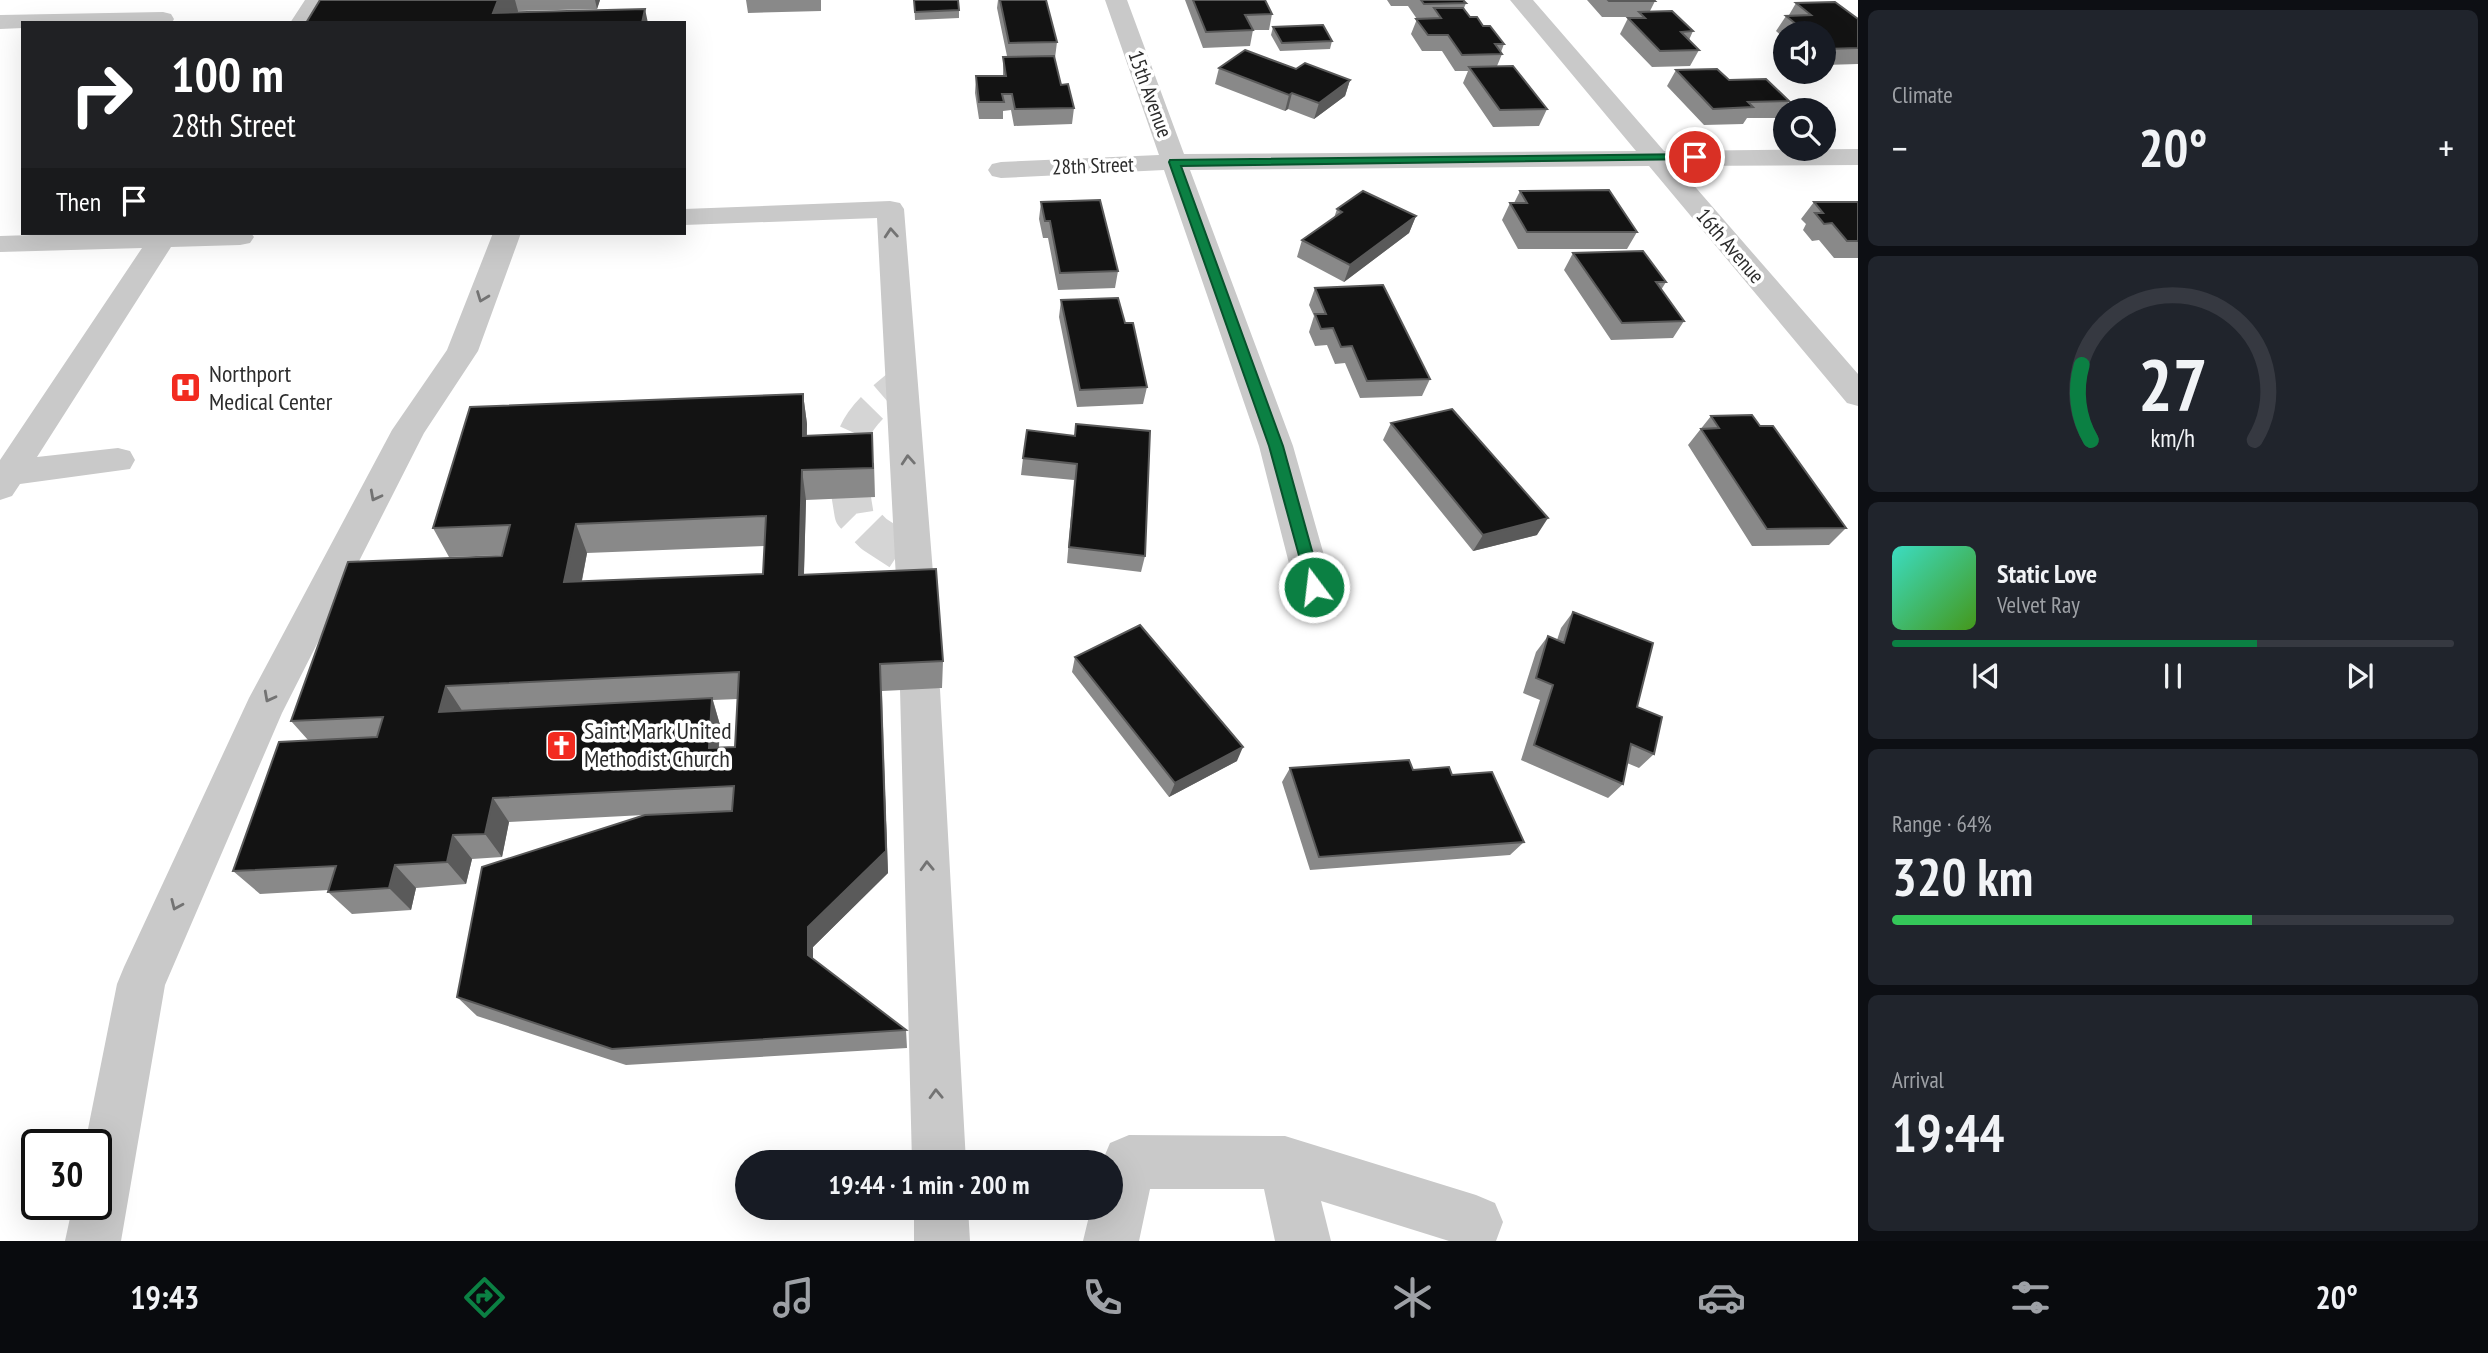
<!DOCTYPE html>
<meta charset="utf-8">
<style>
:root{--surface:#171b24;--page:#20242c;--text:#f1f3f6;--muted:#9ea1a6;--line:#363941;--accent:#0b8043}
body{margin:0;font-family:"PT Sans Narrow",sans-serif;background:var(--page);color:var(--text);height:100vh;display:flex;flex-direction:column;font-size:26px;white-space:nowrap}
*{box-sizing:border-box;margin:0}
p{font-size:23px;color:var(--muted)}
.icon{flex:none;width:38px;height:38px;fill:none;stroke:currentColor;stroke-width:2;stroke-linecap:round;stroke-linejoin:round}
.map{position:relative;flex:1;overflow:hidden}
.sheet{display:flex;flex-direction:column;gap:10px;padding:10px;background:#0d0f14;width:630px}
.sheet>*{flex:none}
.hud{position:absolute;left:21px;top:21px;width:665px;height:214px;border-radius:0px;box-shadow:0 7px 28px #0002;background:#202124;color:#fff;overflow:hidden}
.fabs{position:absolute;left:1773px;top:21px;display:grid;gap:14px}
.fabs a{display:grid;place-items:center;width:63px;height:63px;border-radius:50%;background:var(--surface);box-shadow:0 7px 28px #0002;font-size:35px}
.speed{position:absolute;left:21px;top:1129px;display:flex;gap:14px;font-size:35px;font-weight:700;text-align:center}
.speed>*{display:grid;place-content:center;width:91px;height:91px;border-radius:50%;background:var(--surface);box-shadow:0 7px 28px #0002;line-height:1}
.speed .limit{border:4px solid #111;border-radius:10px;background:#fff;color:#111}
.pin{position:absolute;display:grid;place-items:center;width:60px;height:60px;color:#fff;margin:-30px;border:4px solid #fff;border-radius:50%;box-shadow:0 2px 7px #0007}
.me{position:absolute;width:77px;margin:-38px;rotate:345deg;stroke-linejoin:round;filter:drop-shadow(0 0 5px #0008)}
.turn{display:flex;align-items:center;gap:24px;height:147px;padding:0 35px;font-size:32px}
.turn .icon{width:91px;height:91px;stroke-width:2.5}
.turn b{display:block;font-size:49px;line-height:60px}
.then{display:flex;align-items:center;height:66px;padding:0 35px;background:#0003;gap:14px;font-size:26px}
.big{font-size:52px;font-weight:600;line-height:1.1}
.sheet .widget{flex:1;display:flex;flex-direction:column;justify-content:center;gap:10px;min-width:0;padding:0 24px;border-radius:10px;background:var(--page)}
.sheet .dial{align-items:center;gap:0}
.dial svg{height:182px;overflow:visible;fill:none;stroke:var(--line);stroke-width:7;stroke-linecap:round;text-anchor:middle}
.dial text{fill:var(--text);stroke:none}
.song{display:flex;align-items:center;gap:21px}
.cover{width:84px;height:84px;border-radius:10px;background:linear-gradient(135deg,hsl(170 70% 55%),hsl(100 70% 35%))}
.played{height:7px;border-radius:4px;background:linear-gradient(90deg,var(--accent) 65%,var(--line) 65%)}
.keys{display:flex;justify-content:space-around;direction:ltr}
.heat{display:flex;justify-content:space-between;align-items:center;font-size:38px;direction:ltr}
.charge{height:10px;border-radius:5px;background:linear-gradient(90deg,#34c759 64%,var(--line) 0)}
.trip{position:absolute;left:735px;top:1150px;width:388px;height:70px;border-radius:35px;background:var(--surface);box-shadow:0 7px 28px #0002;font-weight:600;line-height:70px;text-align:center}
.menu{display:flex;height:112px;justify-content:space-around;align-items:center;background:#090b0e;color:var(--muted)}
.menu .icon{width:49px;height:49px}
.menu .on{color:var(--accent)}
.menu b{font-size:32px;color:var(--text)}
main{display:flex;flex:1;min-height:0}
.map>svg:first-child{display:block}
</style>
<main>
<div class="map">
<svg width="1858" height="1241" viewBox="0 0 1858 1241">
<rect width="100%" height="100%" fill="#fff"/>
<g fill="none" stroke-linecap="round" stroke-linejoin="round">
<path stroke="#d5d5d5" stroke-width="31" stroke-dasharray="31 16" stroke-linecap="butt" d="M848 479C844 428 866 411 903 381"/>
<path stroke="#d5d5d5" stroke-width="39" stroke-dasharray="39 19" stroke-linecap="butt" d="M848 477 854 514 874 534 914 560"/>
<path fill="#c9c9c9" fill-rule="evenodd" d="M305 0H327L312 23H290Z
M1105 0H1127L1184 154 1636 151 1510 0H1533L1664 151 1858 149V165L1677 166 1858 374V406L1847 403 1649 166 1190 170 1293 446 1333 587 1327 597 1314 602 1301 597 1295 587 1259 446 1164 170 1001 178 992 176 988 170 992 164 1001 162 1159 155Z
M163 12 171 14 174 19 172 23H23V28L0 29V15Z
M890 201 900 203 904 209 935 598 929 609 916 613 903 609 897 598 877 218 684 225V209Z
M95 233H251L254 237 250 243 240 245 171 247 37 457 118 448 130 451 135 460 130 469 20 484 12 496 0 500V460L142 248 0 252V236Z
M493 233H521L478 351 424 433 282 713 165 985 121 1241H65L73 1204H96V1144H85L117 984 124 967 249 698 392 430 447 350Z
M920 672 934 677 940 689 966 1162H912L900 689 906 677Z
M1129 1135 1285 1136 1476 1195 1495 1203 1503 1222 1496 1241H1449L1321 1201 1331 1241H1275L1264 1189H1150L1139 1241H1083L1091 1208H1111V1162H1102L1110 1143Z
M914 1208H968L970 1241H914Z"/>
</g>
<path fill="#898989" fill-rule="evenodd" d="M320 0H600L597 9 518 11V12Z
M746 0H821V11L748 13Z
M914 0 959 10V18L915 20Z
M998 0H1046L1057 42 1055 58H1054L1061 85 1074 108 1072 124 1014 126 1011 110 1003 111V119H979L975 93 976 76H1003V57L1007 56 997 8Z
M1185 0H1265L1272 14 1269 30H1253L1250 46 1203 48Z
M1387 0H1463L1466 3 1464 8 1470 17 1483 26 1504 44 1501 52 1502 54 1497 66 1547 109 1539 126 1493 127 1463 83 1468 71H1455L1442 51H1422L1411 34 1417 19 1408 6H1391Z
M1587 0H1654L1655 1 1650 11 1693 31 1689 40 1699 50 1690 66 1652 67 1620 34 1628 18H1636V17H1602Z
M1796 3 1858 19V64L1824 65V33H1785V39L1776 31 1786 16 1789 15Z
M1273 27 1332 41 1330 49 1280 51 1271 35Z
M1219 68 1296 69 1350 80 1345 96 1314 119 1288 109 1285 111 1215 84Z
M1676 70 1729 80 1789 101 1778 118H1747L1743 124 1704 125 1667 86Z
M1520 191 1637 232 1627 249H1518L1502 220 1510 203H1514Z
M1041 202 1118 271 1115 288 1058 290 1048 238H1043L1039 219Z
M1814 202H1858V258H1834L1819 240 1812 241 1803 230 1806 224 1801 219Z
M1337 209 1416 216 1409 233 1344 282 1297 257 1302 240 1334 218Z
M1573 253 1666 282 1661 290 1684 321 1673 338 1611 340 1564 270Z
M1315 288 1430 379 1422 396 1360 398 1345 363 1335 364 1327 345 1315 346 1309 332 1314 316 1309 305Z
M1061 300 1147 387 1143 404 1077 407 1059 317Z
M803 394 807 424V435L874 463 875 497 806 500 804 575 943 661 942 688 882 691 888 873 813 947V959L906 1030 907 1048 626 1065 477 1016 457 997 644 815 509 822 502 857 472 859 466 884 416 888 411 910 352 914 328 892 329 890 260 894 233 871 308 740 291 721 502 556 503 555 449 557 433 528ZM765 546 763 574 582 581 587 553ZM738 699 735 747H719L720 725 713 700Z
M1711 416 1760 426 1846 528 1829 545 1752 546 1688 445Z
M1391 423 1537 535 1473 551 1383 440Z
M1075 436 1145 556 1141 572 1067 563 1074 480 1021 475 1023 458Z
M1573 612 1637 707 1654 754 1639 768 1627 763 1623 784 1608 798 1521 760 1540 700 1523 693 1536 652 1548 636 1557 640 1561 628Z
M1075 657 1237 761 1169 797 1072 672Z
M1290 768 1413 770 1452 775 1524 842 1510 855 1310 870 1282 782Z"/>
<path fill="#5a5a5a" d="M498 0H515L518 11 514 23 493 13Z
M595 0H600L597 9Z
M645 9 648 23H642Z
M1350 80 1345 96 1314 119 1319 103Z
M1292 93 1288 109 1285 111 1289 95Z
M1416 216 1409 233 1344 282 1350 265Z
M803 394 807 424 806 465 803 436Z
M802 470 806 500 803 603 799 575Z
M1548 518 1537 535 1473 551 1483 535Z
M576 524 587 553 576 610 564 582Z
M880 664 888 873 813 947V975L808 955V927Z
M446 686 463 712H439Z
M712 698 720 725 717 773 709 748Z
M1243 747 1237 761 1169 797 1175 783Z
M493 798 509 822 502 857 485 834Z
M453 835 472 859 466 884 447 862Z
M395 865 416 888 411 910 389 888Z"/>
<path fill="#131313" stroke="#5a5a5a" stroke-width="2" fill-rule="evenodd" d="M320 0H498L493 13 645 9 642 23H306Z
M914 0H958L959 10 915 12Z
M1000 0H1046L1057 42 1009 43Z
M1193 0H1265L1272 14 1245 15 1253 30 1206 32Z
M1421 0H1463L1466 3 1424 4Z
M1608 0H1654L1655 1H1609Z
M1835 2 1858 19V48L1826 49 1824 47V33H1807L1786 16 1811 15 1796 3Z
M1434 8H1463L1470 17H1477L1483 26H1490L1504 44H1495L1502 54 1462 55 1448 35H1428L1416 19 1441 18Z
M1672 11 1693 31 1681 32 1699 50 1660 51 1628 18H1645L1639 12Z
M1323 25 1332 41 1282 43 1273 27Z
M1245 50 1296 69 1305 63 1350 80 1319 103 1292 93 1289 95 1219 68Z
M1054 56 1061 85 1068 84 1074 108 1015 109 1012 94H1002L1004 102H979L976 76H1006L1003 57Z
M1513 66 1547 109 1500 110 1469 67Z
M1717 69 1729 80 1766 79 1789 101 1748 102 1753 107 1713 109 1676 70Z
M1609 190 1637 232H1527L1510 203H1527L1520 191Z
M1363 191 1416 216 1350 265 1302 240 1342 212 1337 209Z
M1100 200 1118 271 1060 273 1050 221H1045L1041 202Z
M1814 202H1858V241H1847L1832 223 1824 224 1815 213H1823Z
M1643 251 1666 282H1656L1684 321 1622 323 1573 253Z
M1383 285 1430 379 1367 381 1352 346 1341 347 1333 328 1321 329 1315 314H1326L1315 288Z
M1118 298 1125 323H1133L1147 387 1080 390 1061 300Z
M803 394V436L872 433 873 468 802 470 799 575 936 569 943 661 880 664 886 851 808 927V955L906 1030 612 1049 457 997 482 867 645 815 732 811 734 786 493 798 485 834 453 835 447 862 395 865 389 888 328 892 336 866 233 871 279 742 377 737 383 717 291 721 348 562 502 556 510 525 433 528 470 407ZM766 516 763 574 564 582 576 524ZM739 672 735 747 709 748 712 698 439 712 446 686Z
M1452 409 1548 518 1483 535 1391 423Z
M1752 415 1760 426H1773L1846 528 1767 529 1701 429 1719 428 1711 416Z
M1076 424 1150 431 1145 556 1069 547 1077 464 1023 458 1027 430 1075 436Z
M1573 612 1653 643 1637 707 1662 717 1654 754 1631 744 1623 784 1534 745 1553 685 1536 678 1548 636 1564 643Z
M1140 625 1243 747 1175 783 1075 657Z
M1409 760 1413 770 1449 767 1452 775 1492 772 1524 842 1319 857 1290 768Z"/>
<defs><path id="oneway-chevron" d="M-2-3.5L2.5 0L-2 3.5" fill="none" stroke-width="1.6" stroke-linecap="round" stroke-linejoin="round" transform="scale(1.75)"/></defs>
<g stroke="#737373">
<use href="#oneway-chevron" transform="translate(891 233) rotate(-94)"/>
<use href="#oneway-chevron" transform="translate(482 297) rotate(111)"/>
<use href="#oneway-chevron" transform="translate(908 460) rotate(-94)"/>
<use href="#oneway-chevron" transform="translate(375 496) rotate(118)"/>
<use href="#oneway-chevron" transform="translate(269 697) rotate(118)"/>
<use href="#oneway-chevron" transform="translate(927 866) rotate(-92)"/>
<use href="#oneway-chevron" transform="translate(176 905) rotate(114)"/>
<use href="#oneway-chevron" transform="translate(936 1094) rotate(-92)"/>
</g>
<path fill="#0b8043" stroke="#07532c" stroke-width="2" d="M1695 154 1699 155V159L1181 166 1283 446 1322 587 1320 592H1309L1269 446 1169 162 1170 160Z"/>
<defs>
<symbol id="hospital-square" viewBox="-11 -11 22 22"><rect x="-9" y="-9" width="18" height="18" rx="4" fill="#f22b20" stroke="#fff"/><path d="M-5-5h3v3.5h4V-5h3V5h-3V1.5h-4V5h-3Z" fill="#fff"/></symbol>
<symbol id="church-square" viewBox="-11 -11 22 22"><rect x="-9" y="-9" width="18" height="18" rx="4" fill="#f22b20" stroke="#fff"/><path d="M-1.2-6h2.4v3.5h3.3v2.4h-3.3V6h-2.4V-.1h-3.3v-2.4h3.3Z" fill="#fff"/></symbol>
</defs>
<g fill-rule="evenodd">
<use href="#hospital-square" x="168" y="370" width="35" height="35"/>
<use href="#church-square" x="544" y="728" width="35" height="35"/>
</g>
<g text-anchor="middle" stroke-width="7" stroke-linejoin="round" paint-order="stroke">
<g font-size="21" fill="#2c2c2c" stroke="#fff">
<text transform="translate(1150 94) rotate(70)" y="7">15th Avenue</text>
<text transform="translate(1093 166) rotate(-2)" y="7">28th Street</text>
<text transform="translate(1730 246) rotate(49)" y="7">16th Avenue</text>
</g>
<g font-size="24" fill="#2c2c2c" stroke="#fff" text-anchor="start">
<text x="209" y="382">Northport<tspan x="209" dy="28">Medical Center</tspan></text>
<text x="584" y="739">Saint Mark United<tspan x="584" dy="28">Methodist Church</tspan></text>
</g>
</g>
</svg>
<div class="fabs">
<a><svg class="icon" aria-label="sound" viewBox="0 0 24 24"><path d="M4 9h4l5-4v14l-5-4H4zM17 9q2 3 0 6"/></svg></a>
<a><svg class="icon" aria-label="search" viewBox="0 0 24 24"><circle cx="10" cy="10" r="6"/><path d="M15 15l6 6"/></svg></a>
</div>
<div class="speed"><div class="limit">30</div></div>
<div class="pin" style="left:1695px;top:157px;background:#d93025"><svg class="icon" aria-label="arrive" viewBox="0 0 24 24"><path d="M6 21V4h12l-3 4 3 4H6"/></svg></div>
<svg class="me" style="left:1314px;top:587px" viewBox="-20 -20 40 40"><circle r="17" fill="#0b8043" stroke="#fff" stroke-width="3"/><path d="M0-11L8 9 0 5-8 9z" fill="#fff"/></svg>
<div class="trip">19:44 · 1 min · 200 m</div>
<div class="hud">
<div class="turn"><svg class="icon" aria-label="right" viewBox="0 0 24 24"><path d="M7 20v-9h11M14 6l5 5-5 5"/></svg><div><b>100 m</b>28th Street</div></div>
<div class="then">Then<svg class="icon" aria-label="arrive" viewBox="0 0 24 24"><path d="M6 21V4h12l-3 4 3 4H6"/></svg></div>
</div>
</div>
<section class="sheet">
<div class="widget"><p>Climate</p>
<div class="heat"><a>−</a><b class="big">20°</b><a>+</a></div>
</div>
<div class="widget dial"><svg viewBox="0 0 100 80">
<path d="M14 69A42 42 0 1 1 86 69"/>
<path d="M14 69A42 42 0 0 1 10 36" stroke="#0b8043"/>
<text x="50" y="56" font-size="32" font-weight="700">27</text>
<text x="50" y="72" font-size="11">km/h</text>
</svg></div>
<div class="widget">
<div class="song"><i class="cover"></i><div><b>Static Love</b><p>Velvet Ray</p></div></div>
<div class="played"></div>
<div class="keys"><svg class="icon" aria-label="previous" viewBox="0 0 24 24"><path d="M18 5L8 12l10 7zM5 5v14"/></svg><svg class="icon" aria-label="pause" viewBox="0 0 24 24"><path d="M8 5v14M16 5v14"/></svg><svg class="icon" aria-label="next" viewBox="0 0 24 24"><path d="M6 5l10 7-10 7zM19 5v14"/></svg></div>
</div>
<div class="widget"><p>Range · 64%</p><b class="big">320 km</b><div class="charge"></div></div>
<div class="widget"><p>Arrival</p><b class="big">19:44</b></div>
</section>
</main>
<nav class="menu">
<b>19:43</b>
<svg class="icon on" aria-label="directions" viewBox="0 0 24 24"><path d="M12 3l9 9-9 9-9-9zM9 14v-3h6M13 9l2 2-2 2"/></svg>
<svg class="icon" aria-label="music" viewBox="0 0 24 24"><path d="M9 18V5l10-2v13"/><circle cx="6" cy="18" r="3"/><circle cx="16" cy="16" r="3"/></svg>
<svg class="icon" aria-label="phone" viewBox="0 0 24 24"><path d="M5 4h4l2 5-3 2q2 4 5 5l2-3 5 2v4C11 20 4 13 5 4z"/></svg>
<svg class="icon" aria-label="climate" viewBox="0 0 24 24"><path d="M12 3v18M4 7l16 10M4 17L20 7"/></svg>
<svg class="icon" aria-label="car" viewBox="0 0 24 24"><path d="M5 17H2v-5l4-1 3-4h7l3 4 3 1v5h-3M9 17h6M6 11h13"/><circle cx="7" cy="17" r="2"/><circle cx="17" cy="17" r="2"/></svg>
<svg class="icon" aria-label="filters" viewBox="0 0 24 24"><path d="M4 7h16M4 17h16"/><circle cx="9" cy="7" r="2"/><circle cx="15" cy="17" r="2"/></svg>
<b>20°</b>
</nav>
